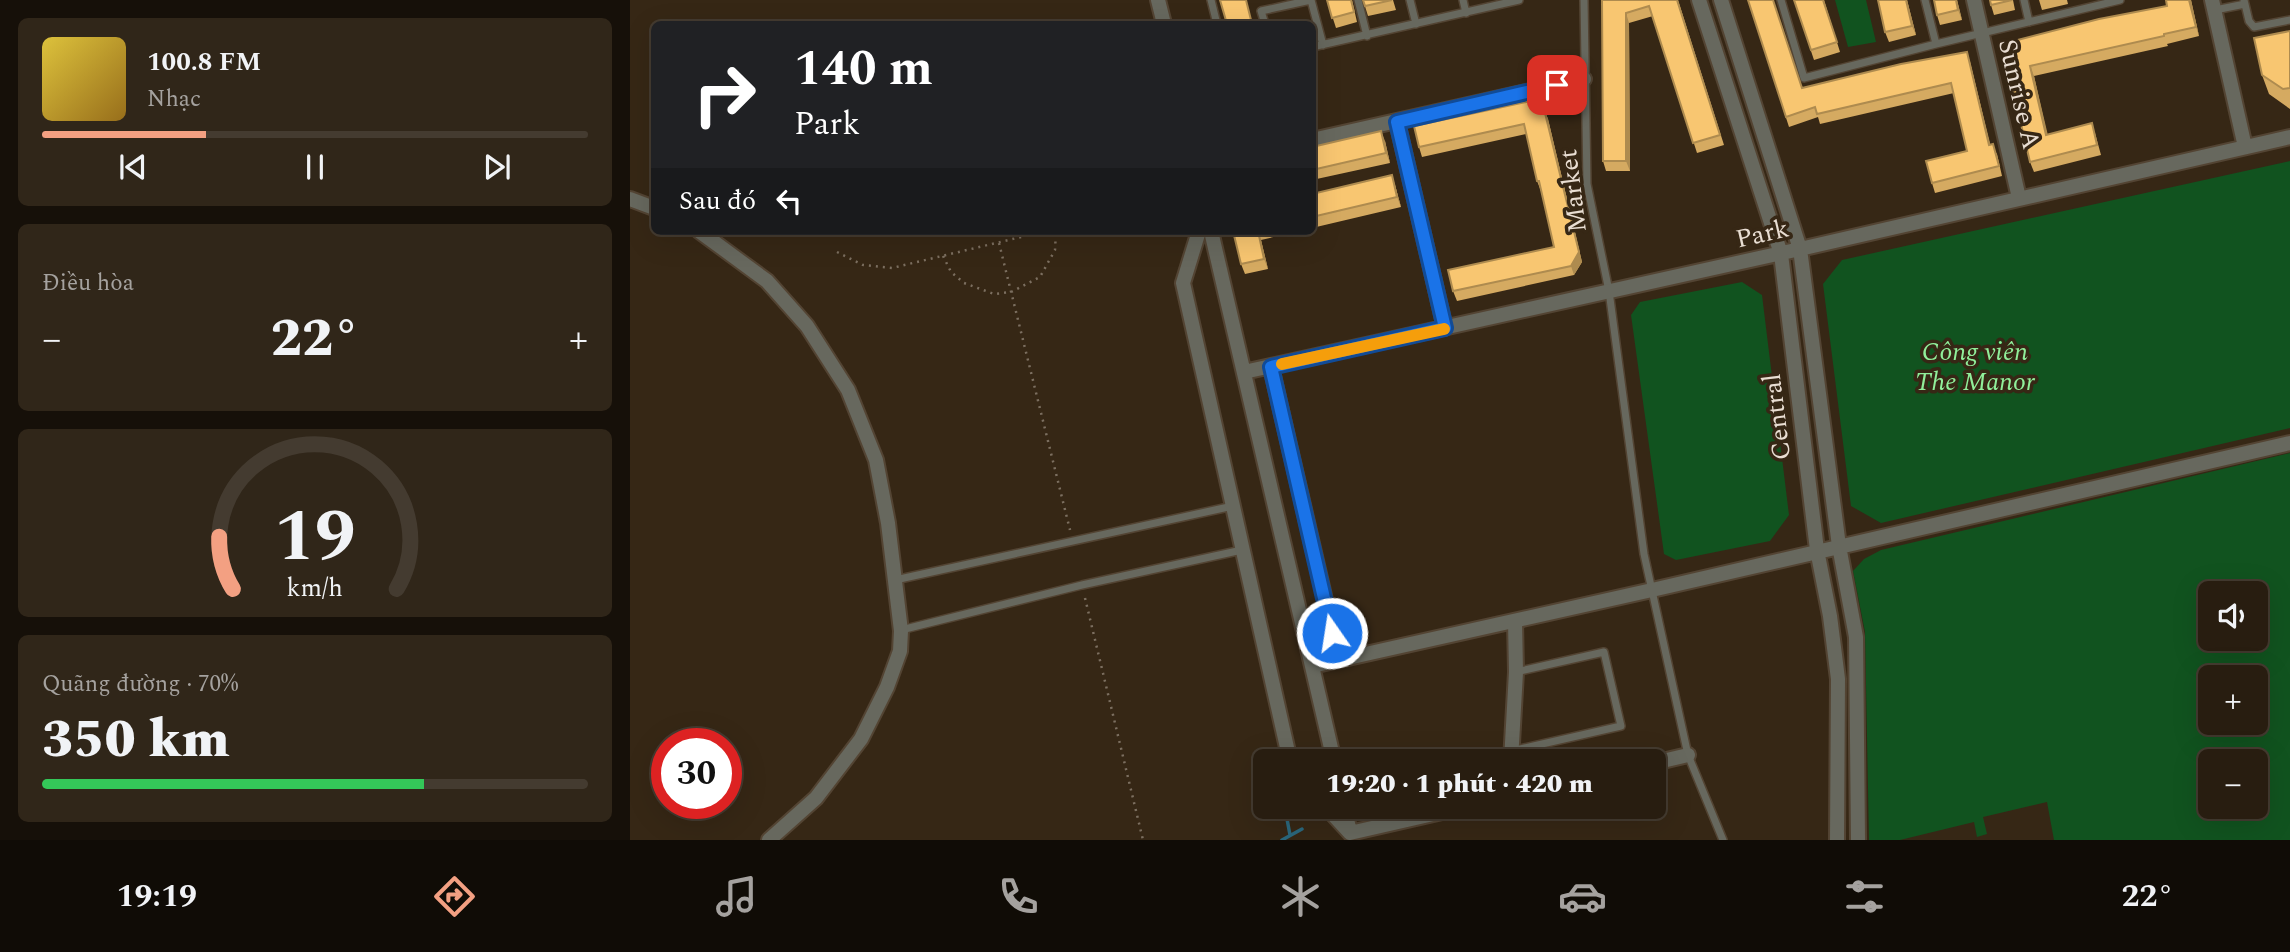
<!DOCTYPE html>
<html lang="vi">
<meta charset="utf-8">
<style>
:root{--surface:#281d10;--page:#302619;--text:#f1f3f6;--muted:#a5a29f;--line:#443b30;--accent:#f3a082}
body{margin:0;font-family:Spectral,serif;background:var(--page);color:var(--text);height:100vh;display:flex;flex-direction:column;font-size:26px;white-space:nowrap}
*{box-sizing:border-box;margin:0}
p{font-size:23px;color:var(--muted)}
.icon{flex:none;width:38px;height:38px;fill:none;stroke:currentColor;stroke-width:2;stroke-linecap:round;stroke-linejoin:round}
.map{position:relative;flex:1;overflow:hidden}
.panel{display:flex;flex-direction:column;gap:18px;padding:18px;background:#161009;width:630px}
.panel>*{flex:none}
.guide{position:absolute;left:21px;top:21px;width:665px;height:214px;border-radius:10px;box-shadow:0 7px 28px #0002,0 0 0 2px var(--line);background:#202124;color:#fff;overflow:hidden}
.buttons{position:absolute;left:1568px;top:581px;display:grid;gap:14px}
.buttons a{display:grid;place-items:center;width:70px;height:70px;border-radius:10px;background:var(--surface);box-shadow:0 7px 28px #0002,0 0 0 2px var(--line);font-size:35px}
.speed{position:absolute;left:21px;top:728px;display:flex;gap:14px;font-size:35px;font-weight:700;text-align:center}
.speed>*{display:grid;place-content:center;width:91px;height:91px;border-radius:50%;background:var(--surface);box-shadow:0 7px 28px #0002,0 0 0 2px var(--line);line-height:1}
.speed .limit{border:10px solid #d22;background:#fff;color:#111}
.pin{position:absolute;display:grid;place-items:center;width:60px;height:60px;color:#fff;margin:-30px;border-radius:14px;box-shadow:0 4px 10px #0006}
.me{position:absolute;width:77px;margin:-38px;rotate:347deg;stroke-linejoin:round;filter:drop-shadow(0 0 5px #0008)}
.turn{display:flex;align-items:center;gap:24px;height:147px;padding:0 28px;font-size:32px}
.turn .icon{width:91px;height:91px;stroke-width:2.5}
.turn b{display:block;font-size:49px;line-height:60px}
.then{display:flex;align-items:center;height:66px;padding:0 28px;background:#0003;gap:14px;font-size:26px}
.big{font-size:52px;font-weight:800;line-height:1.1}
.panel .tile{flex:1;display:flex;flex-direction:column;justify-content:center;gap:10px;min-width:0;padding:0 24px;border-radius:10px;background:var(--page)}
.panel .dial{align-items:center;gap:0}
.dial svg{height:182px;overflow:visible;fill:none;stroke:var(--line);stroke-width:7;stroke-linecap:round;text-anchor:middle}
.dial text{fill:var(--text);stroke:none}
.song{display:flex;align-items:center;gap:21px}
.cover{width:84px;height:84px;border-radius:10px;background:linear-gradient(135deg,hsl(50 70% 55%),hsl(40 70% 35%))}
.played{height:7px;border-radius:4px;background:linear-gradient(90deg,var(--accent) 30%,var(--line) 30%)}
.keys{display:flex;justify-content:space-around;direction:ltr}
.heat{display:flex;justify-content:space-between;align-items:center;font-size:38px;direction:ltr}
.charge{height:10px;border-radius:5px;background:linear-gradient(90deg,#34c759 70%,var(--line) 0)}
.trip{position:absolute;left:623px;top:749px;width:413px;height:70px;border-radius:10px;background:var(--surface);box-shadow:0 7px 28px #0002,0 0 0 2px var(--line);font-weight:800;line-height:70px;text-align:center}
.menu{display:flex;height:112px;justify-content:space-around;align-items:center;background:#100c06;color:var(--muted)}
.menu .icon{width:49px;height:49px}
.menu .active{color:var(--accent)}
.menu b{font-size:32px;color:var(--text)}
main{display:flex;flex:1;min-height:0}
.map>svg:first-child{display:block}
</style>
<main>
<section class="panel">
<div class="tile">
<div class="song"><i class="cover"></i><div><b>100.8 FM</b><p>Nhạc</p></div></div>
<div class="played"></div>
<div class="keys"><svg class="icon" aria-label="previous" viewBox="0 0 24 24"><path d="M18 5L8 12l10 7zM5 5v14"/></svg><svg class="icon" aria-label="pause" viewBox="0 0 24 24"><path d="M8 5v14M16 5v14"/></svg><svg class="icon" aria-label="next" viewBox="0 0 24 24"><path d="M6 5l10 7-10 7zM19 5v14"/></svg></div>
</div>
<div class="tile"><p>Điều hòa</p>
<div class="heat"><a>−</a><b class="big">22°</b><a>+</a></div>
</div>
<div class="tile dial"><svg viewBox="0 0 100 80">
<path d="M14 69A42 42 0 1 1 86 69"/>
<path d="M14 69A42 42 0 0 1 8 46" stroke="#f3a082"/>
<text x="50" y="56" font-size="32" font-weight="700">19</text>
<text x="50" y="72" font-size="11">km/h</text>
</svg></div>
<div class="tile"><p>Quãng đường · 70%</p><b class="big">350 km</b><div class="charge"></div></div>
</section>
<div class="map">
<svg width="1660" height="840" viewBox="0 0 1660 840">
<rect width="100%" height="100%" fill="#362715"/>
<path fill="#11531f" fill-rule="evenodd" d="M1205 0H1236L1246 42 1218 47Z
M1660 161V428L1251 523 1221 506 1193 284 1212 260Z
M1112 282 1132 295 1159 515 1140 541 1046 560 1034 554 1001 315 1010 302Z
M1660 453V840H1424L1417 802 1353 817 1357 834 1347 837 1344 822 1270 840H1239L1235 632 1223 571 1234 559 1251 550ZM1580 593H1626V639H1580ZM1580 677H1626V723H1580ZM1580 761H1626V807H1580Z"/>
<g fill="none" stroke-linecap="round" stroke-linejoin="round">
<path stroke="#2b687d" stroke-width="3.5" d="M657 819 660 835
M652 840 672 829"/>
<defs>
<path id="lane" d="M581 0 587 24
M728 0 737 36
M780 0 786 24
M833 0 836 13
M954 0 957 184 979 291 1014 554 1058 755 1093 840
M1151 0 1174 78 1306 44 1490 0
M1295 0 1306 44
M1394 0 1399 22
M1614 0 1619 21 1624 27 1660 20
M1585 10 1615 4
M635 24 631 11 681 0 693 45
M682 47 889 0
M265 580 603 506
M271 630 452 585 612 550
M881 751 991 726 974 652 886 672"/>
<path id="street" d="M528 0 534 24
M1069 0 1151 254 1187 550 1200 616 1208 679 1207 840
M1091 0 1170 249 1209 546 1226 637 1228 840
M1344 0 1389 198
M1582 0 1615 147
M767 122 815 328
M682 140 954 79
M0 199 24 208
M69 231 137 281 177 326 218 390 246 460 258 523 271 631 270 651 257 687 231 739 186 798 139 840
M569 231 553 283 660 761
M581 231 704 761
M641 367 709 660
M614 372 1170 249 1660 137
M682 666 1022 590 1660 443
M881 761 886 672 885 621
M1024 763 1058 755
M696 807 720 833
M714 807 720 832
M720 833 834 807"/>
</defs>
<use href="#lane" stroke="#534433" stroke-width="10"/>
<use href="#street" stroke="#534433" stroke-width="18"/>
<path stroke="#7c6f60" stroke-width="2.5" stroke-dasharray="2 5" stroke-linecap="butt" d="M369 243 440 530
M207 252 233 265 262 268 416 231
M313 256 321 272 334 283 364 294 381 292 410 277 425 250 426 231
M455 598 513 840"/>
<use href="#lane" stroke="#67685e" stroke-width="7"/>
<use href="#street" stroke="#67685e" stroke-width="14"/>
</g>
<path fill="#d5aa61" d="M697 0H722L727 22 706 28Z
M733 0H763L766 10 738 16Z
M972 0H1048L1094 145 1067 153 1023 16 999 23 1000 171H976L973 161Z
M1118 0 1172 88 1340 62 1360 145 1367 154 1372 176 1305 193 1302 183 1337 151 1324 93 1190 124 1188 117 1159 127Z
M1164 0H1194L1210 52 1184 60Z
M1277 0 1286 35 1259 42 1255 32Z
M1327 0 1332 20 1310 25 1307 15Z
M1383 0 1385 10 1364 15 1361 5Z
M1409 0H1437L1438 4 1412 10Z
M1536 0H1561L1569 36 1537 44 1538 46 1404 76 1417 134 1465 133 1471 155 1404 172 1400 162 1372 44 1537 6Z
M1660 31V109L1639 94 1632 75Z
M914 109 918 119 952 262 944 275 827 301 823 291 924 247 911 191 907 181 896 134 792 157 789 147Z
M755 141 760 163 682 180V147Z
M765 185 771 207 682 228V194Z
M603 231H669L631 240 638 269 615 274 611 264Z"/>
<path fill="#ae8b4f" d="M1276 0H1277L1286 35 1282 26Z
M1326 0H1327L1332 20 1328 10Z
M1559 0H1561L1569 36 1566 27Z
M996 13 999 23 1000 171 996 161Z
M1337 52 1340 62 1363 155 1359 145Z
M1400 66 1404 76 1420 144 1416 135Z
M914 109 918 119 952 262 944 275 941 266Z
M751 131 755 141 760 163 756 153Z
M762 175 765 185 771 207 767 197Z
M628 231 631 240 638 269 634 259Z"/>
<path fill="#f8c671" stroke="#ae8b4f" stroke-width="2" d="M590 0H616L622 24H597Z
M697 0H721L724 12 702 18Z
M733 0H762L735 6Z
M972 0H1047L1090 135 1063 143 1019 6 996 13V161H973Z
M1118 0H1143L1172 88 1271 64 1337 52 1359 145 1363 144 1369 166 1302 183 1296 161 1337 151 1321 83 1187 114 1185 107 1156 117Z
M1164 0H1193L1207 42 1181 50Z
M1248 0H1276L1282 26 1255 32Z
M1304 0H1326L1328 10 1307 15Z
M1360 0H1382L1361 5Z
M1536 0H1559L1566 27 1534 34V36L1400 66 1416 135 1462 123 1467 145 1400 162 1372 44 1469 19 1537 6Z
M1660 31V88L1653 89 1632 75 1624 38Z
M901 101 914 109 949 252 941 266 823 291 818 270 924 247 909 181H907L894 124 789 147 784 126Z
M751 131 756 153 682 170V147Z
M762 175 767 197 682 217V194Z
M603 231H628L634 259 611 264Z"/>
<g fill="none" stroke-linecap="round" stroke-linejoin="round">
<defs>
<path id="route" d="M702 633 641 367 815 328 767 122 927 85"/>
</defs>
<use href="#route" stroke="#114b97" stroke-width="18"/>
<use href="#route" stroke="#1a73e8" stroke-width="12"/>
<path stroke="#f59e0b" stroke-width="12" d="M652 364 814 329"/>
</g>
<g text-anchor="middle" stroke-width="7" stroke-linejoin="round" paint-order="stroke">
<g font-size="26" fill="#e9ded3" stroke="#362715">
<text transform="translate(1390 94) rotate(77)" y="9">Sunrise A</text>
<text transform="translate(942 191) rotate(-97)" y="9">Market</text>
<text transform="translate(1132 233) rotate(-13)" y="9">Park</text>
<text transform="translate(1146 417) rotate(-97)" y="9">Central</text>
</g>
<g font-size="26" font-style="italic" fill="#90ef9a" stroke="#362715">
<text x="1345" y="360">Công viên<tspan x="1345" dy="30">The Manor</tspan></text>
</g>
</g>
</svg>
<div class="buttons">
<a><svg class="icon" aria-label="sound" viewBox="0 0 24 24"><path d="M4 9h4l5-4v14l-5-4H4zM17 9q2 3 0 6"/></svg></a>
<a>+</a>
<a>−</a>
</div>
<div class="speed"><div class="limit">30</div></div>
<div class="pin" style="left:927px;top:85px;background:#d93025"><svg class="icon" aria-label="arrive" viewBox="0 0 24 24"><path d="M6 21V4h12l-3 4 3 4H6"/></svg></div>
<svg class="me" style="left:702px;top:633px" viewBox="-20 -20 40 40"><circle r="17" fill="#1a73e8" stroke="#fff" stroke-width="3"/><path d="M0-11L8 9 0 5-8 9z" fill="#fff"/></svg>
<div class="trip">19:20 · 1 phút · 420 m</div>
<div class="guide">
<div class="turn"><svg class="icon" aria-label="right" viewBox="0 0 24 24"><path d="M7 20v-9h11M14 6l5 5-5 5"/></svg><div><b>140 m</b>Park</div></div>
<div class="then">Sau đó<svg class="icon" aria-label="left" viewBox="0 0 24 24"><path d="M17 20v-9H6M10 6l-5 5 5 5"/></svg></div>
</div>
</div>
</main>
<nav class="menu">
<b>19:19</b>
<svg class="icon active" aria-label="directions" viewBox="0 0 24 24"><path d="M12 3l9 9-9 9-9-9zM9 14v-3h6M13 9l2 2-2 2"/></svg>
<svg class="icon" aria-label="music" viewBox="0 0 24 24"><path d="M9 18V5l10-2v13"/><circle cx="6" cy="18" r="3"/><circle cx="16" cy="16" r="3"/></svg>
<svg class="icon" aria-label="phone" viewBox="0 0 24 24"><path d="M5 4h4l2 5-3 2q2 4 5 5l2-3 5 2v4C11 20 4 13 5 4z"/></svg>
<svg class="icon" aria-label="climate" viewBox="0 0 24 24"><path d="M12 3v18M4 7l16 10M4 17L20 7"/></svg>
<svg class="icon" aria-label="car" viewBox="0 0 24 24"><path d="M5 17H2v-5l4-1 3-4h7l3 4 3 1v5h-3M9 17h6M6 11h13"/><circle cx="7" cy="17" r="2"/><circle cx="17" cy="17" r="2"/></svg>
<svg class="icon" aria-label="filters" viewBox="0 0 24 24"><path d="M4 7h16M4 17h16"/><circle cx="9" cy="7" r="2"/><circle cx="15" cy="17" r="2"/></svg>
<b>22°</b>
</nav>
